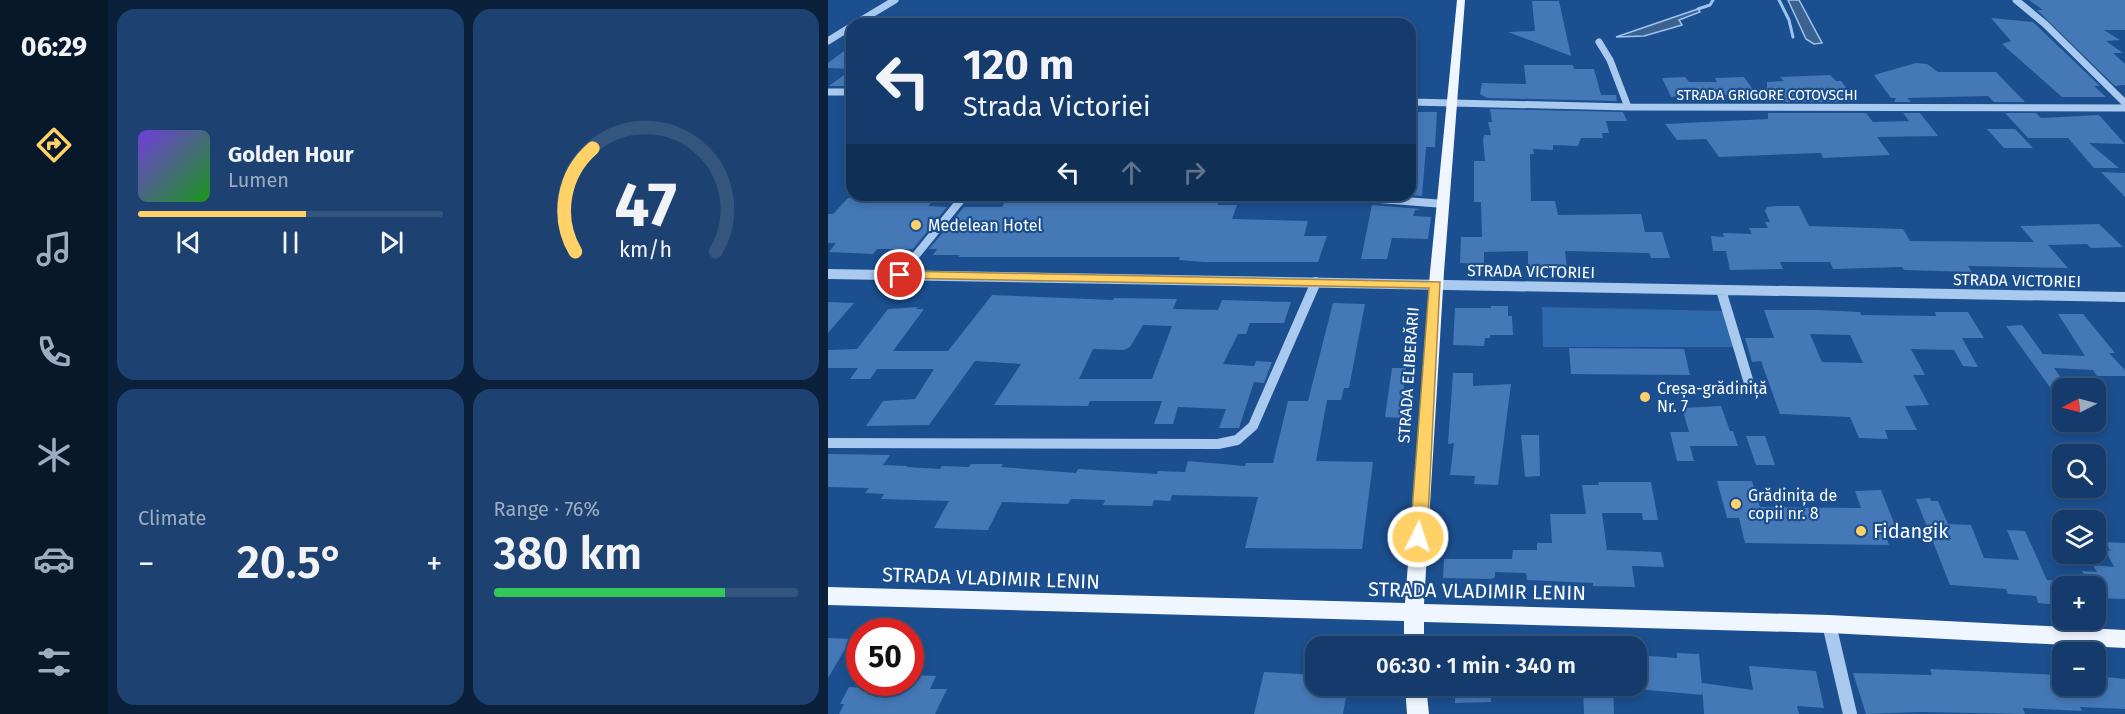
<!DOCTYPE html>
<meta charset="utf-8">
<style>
:root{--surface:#143b6b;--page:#1d4271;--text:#f1f3f6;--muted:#9dadc1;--line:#33557e;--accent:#ffd166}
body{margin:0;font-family:"Fira Sans",sans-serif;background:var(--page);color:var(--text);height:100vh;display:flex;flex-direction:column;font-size:22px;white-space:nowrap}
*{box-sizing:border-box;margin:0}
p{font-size:20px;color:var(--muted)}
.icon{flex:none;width:33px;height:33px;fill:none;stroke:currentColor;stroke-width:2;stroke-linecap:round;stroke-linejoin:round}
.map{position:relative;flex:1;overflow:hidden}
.panel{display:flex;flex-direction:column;gap:9px;padding:9px;background:#0b203b;width:720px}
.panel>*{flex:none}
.banner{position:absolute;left:18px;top:18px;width:570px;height:183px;border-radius:18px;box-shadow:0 3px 9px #0003,0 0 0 2px var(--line);background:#143b6b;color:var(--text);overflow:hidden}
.needle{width:39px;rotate:264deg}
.tools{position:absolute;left:1224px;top:378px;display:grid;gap:12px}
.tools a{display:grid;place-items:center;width:54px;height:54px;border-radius:12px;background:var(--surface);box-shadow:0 3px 9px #0003,0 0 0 2px var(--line);font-size:30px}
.speed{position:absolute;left:18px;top:618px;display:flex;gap:12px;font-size:30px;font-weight:700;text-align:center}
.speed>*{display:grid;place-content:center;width:78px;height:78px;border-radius:50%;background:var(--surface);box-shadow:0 3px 9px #0003,0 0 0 2px var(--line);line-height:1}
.speed .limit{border:9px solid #d22;background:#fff;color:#111}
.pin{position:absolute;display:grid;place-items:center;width:51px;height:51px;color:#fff;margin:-26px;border:3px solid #fff;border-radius:50%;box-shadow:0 2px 6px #0007}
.me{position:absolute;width:66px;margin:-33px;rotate:4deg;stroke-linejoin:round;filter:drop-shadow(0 0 4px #0008)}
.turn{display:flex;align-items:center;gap:21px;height:126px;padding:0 18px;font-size:27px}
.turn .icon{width:78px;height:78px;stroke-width:2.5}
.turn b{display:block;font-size:42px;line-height:51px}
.lanes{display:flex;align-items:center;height:57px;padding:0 18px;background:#0003;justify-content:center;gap:30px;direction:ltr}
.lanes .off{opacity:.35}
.big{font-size:45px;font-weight:600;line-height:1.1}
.panel .widget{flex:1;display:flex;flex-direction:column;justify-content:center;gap:9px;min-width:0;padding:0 21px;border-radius:18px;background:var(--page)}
.panel .dial{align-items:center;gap:0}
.dial svg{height:156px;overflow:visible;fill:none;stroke:var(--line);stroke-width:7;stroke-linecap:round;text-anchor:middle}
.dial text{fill:var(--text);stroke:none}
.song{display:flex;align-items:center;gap:18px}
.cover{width:72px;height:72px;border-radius:9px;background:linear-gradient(135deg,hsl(260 70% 55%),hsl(120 70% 35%))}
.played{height:6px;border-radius:3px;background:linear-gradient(90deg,var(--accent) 55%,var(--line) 55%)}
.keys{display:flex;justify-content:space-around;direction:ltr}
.heat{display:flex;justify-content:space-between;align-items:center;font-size:33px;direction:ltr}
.charge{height:9px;border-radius:4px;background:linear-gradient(90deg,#34c759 76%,var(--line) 0)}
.panel .tiles{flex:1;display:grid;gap:9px;grid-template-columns:repeat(2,1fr)}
.trip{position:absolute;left:477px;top:636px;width:342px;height:60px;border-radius:18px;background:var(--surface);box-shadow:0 3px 9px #0003,0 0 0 2px var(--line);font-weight:600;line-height:60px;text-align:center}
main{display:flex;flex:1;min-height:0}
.menu{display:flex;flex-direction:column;width:108px;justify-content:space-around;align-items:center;background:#08182b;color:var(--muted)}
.menu .icon{width:42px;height:42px}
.menu .on{color:var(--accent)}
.menu b{font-size:27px;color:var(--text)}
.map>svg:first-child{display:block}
</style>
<main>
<nav class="menu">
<b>06:29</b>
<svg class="icon on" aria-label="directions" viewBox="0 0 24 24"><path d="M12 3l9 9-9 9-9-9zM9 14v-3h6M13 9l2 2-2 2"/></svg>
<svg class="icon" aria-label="music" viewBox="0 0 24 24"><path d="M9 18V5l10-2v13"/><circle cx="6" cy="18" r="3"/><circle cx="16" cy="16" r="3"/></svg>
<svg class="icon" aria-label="phone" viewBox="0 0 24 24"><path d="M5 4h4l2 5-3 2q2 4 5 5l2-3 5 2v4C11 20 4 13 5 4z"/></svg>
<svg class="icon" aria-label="climate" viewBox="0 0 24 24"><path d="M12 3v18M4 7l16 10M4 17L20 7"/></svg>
<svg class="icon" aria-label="car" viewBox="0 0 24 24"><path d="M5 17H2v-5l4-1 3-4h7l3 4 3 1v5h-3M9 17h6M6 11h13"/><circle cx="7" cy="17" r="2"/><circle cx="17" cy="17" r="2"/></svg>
<svg class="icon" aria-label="filters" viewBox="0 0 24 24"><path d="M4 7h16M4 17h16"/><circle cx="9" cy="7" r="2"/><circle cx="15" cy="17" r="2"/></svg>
</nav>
<section class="panel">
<div class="tiles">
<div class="widget">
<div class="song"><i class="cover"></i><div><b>Golden Hour</b><p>Lumen</p></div></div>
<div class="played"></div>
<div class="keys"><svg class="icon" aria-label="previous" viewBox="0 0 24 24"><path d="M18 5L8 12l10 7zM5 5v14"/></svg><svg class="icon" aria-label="pause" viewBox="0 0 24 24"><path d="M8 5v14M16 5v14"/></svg><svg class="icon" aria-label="next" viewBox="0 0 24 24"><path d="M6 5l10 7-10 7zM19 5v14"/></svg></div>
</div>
<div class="widget dial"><svg viewBox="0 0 100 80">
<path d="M14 69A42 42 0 1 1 86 69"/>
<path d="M14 69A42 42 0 0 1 23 16" stroke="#ffd166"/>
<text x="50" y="56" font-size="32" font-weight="700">47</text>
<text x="50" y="72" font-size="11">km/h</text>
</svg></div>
<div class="widget"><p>Climate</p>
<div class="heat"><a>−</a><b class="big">20.5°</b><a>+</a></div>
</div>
<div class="widget"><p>Range · 76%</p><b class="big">380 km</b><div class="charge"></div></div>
</div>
</section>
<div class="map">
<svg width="1297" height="714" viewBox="0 0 1297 714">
<rect width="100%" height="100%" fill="#1b4f8f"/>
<path fill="#2e69ad" d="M714 307 898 311 907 347H715Z"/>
<path fill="#3c6290" stroke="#9cc4f0" stroke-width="1.5" d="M960 0H971L994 43 986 44 978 39Z
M870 9 872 12 851 20 854 25 816 36 788 37Z"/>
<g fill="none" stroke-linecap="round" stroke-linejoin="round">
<path stroke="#9cc4f0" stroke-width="3" d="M951 0 961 20 965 37
M870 9 882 5 885 0"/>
</g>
<path fill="#4478b7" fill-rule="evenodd" d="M1201 0H1297V30H1276L1292 40 1278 41 1295 53H1285L1297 64V85L1287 86 1209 10H1215Z
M704 1H731L743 56 680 32 707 31Z
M1163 18 1205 22 1272 86H1266L1278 97H1234L1174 44 1183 41Z
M24 45V86H1L24 69 0 68V63Z
M1088 63 1099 64 1110 72H1168L1197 102H1166L1160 96 1079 98 1083 102H1066L1068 98H1063L1046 75Z
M696 65H745L746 69H766L773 95H788L789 101 659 98 652 94 654 83 698 84Z
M1002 75 1008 81H1013L1029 102H939V82L956 81 952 77Z
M857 77 861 82H889L887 78 916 77 928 94 843 97 834 78Z
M662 109 795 112 799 121H778L781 133H774L775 138H753L750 146 725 145V150L705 149 706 154H702L703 201H727L730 215 813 214 817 232H834L842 258H823L821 253 737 251 739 268 700 267V251L656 252V264L632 263 633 237H654L653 202H646V161H657L655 140 656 135H663L660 122H664Z
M582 112H609L607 147H598L594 196 582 195Z
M940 113H1038L1045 122 1081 121 1075 113H1092L1110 136 1049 137 1062 155 995 158 993 153 962 154 891 157 878 139 849 140 837 124 940 119Z
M1177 113H1208L1213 118 1271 115 1297 144 1261 143 1291 168H1266L1240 138H1200Z
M1159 129H1187L1205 148H1176Z
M1273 172 1297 173V197Z
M30 195H112L100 206 119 207 85 249H49L45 254 1 252 8 243H0V214H5L20 198H28Z
M199 195 292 198 294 195H390V205H409L404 219 480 221 476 236H499L490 262H376L351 260 352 257H130L132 255H105L109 249H101L136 207H174L180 196Z
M544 205 593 209 587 210 585 216 603 217 600 239 564 238 559 259H533Z
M949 206H971L981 226 1075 229 1082 241 1206 242 1192 226 1271 224 1295 247 1263 248 1259 244 1220 245 1240 268 1140 266 1144 272 1076 270 1074 267 1005 269 1002 262H952L955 269 902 270 898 251H885L883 236 896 237 895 233 924 234 921 228H940L937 222H942L937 211 939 207Z
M164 295 285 300 286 298 349 299 345 309 390 310 394 300 463 302 456 323H422L418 334H410L395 364 426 366 428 361 444 362 436 383 426 382 411 428H391L398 409 350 407 345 424H326L334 401H262L260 406 166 405 193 364 147 361 101 425 38 426 55 401 87 399 106 369H49L42 379H22L30 368H0V350L29 349 60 309 90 307 88 309H96L65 351H120ZM315 325 344 326 324 379H251L265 349 296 350 302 347Z
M0 302 26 303 0 333Z
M505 303 537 304 521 388H516L513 400H499L488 461 545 462 534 549 417 548 430 497 344 495 342 501 326 500 324 506 275 505 277 500 243 499 240 504 174 502 160 530 126 529 106 528 121 501 53 499 56 494 37 493 41 488 0 487V454L62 455 55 465 80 466 78 467 112 469 114 466 141 467 143 464H175L173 467 248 473 250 469 329 474 330 471 357 472 360 461 417 466 418 463H445L460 401H480Z
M663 306H680V316H684L685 335H662V338H657L656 346 625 345 627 308H663Z
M936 310H989L1032 312 1033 315 1108 316 1107 312H1140L1156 338H1134L1150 367 1135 366 1126 350 1083 349 1097 375H1085L1101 405 1077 406 1089 430H1057L1060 439 1031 438 1022 417 952 414 933 361 924 362 917 338H946ZM982 334 1022 335 1035 363 994 362Z
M1230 314H1255L1287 353H1281L1297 370V376H1269L1265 370 1226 368 1234 379V404L1178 326 1194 325 1215 354 1257 356Z
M741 348 856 349 862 375 743 374Z
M564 368H578L573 418 557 417Z
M625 373H645V386L683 384 670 485 646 484 647 476 622 475 626 443 620 444Z
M893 406 902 431H905L910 446H862L866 461H849L842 432H861L854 408Z
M693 435H711L712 476 697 477Z
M918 436H937L947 465H928Z
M889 481H924L932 507 1033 508 1027 491 1053 490 1068 528H1055L1061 545 917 543 911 518H899Z
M770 482H823L830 520H815L814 513H774L779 550 833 552 836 567 804 566 807 587 765 586V583L699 580 698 573 667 572V577L663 579 615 578 616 559H684L685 550H709V543H724L722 514H758L754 485H771Z
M1102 498 1103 501H1110L1120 524 1143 525 1156 558 1191 560 1179 530 1197 531 1219 580 1234 581V605L1210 603 1208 596 1180 594 1178 589 1122 585 1088 499Z
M1278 542 1297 543V599L1268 598V586H1262L1254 571 1269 572 1265 565 1286 567 1278 551H1282Z
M0 638 23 639 0 678Z
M849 653 871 654 875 695 808 689V655L849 658Z
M921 666 988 671 996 708 969 706 971 714H876L874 683 925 690Z
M1102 669 1234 675V686H1268V676L1297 679V709L1252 707 1254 711 1195 708 1197 714 1093 712 1038 714 1025 673 1104 675Z
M436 672 488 675V686H520L515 714H426Z
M82 675 108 676 102 689H119L107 714H11L16 704H12L21 687 38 688 41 682H82Z
M627 686H662L663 702 627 703Z
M755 686H785L786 714H756Z"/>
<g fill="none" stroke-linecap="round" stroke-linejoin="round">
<path stroke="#a9c9ee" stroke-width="7" d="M1188 0 1217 24 1297 103
M27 24 67 0
M0 41 24 26
M771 42 782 60 800 107
M0 92H24
M582 102 800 107 1297 108"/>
<path stroke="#a9c9ee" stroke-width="8" d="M500 195 616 204
M0 274 54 275
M72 275 137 195"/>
<path stroke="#a9c9ee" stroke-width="10" d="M0 274 1297 297
M893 290 921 383
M0 443 390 444 409 440 425 426 488 282"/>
<path stroke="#a9c9ee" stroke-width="14" d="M1001 624 1022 714"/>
<path fill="#f0f6ff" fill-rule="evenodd" d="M629 0H637L616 272 596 604 1001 615 1297 630V648L1001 633 596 622V646H576V621L0 605V587L577 603 602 272Z
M577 686H598L601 714H579Z"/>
</g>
<path fill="#ffd166" stroke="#a68842" stroke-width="1.5" d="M72 271 612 282 599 537 596 542H584L582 537 601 288 68 278 66 275Z"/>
<g fill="#ffd166" stroke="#1b4f8f" stroke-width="2">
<circle cx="88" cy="225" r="6"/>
<circle cx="817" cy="397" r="6"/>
<circle cx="908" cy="504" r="6"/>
<circle cx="1033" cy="531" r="6"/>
</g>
<g text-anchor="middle" stroke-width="4.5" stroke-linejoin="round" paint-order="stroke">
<g font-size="14" fill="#fff" stroke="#1b4f8f">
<text x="939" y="100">STRADA GRIGORE COTOVSCHI</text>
</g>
<g font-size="16" fill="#fff" stroke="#1b4f8f" text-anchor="start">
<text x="100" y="231">Medelean Hotel</text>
<text x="829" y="394">Creșa-grădiniță<tspan x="829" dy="18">Nr. 7</tspan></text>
<text x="920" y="501">Grădinița de<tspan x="920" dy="18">copii nr. 8</tspan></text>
</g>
<g font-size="16" fill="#fff" stroke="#1b4f8f">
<text transform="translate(703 271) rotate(1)" y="6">STRADA VICTORIEI</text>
<text transform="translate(1189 280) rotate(1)" y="6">STRADA VICTORIEI</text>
<text transform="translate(580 375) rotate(-86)" y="6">STRADA ELIBERĂRII</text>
</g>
<g font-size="20" fill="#fff" stroke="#1b4f8f" text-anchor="start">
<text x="1045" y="538">Fidangik</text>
</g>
<g font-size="20" fill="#fff" stroke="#1b4f8f">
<text transform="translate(163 578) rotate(2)" y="7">STRADA VLADIMIR LENIN</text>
<text transform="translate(649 591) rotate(1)" y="7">STRADA VLADIMIR LENIN</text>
</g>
</g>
</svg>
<div class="tools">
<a><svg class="needle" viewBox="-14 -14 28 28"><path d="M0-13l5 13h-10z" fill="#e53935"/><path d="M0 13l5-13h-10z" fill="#9dadc1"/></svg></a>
<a><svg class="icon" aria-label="search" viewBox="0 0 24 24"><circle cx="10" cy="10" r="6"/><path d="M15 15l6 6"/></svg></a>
<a><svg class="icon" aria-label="layers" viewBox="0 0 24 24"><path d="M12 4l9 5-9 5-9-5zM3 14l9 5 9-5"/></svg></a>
<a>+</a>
<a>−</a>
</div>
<div class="speed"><div class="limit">50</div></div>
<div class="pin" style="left:72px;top:275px;background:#d93025"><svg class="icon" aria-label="arrive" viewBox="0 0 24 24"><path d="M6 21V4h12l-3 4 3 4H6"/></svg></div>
<svg class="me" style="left:590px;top:537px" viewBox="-20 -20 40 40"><circle r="17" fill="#ffd166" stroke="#fff" stroke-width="3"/><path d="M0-11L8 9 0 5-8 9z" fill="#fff"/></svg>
<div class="trip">06:30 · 1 min · 340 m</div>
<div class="banner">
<div class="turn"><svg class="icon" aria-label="left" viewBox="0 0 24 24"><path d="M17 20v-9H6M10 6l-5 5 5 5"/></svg><div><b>120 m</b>Strada Victoriei</div></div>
<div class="lanes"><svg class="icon" aria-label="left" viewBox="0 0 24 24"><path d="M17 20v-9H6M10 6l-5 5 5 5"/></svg><svg class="icon off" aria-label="ahead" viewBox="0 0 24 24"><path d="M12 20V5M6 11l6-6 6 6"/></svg><svg class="icon off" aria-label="right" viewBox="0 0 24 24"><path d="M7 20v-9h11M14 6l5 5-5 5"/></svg></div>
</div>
</div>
</main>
